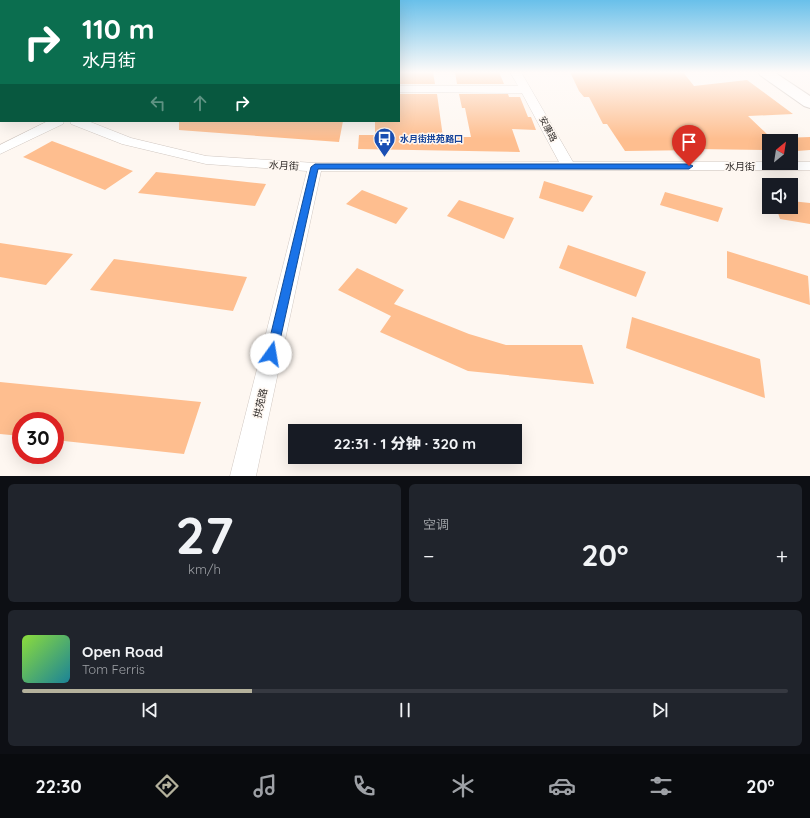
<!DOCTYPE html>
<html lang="zh">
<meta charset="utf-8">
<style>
:root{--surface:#171b24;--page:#20242c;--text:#f1f3f6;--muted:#9ea1a6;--line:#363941;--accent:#b4b19c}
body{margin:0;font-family:Quicksand,"Noto Sans SC",sans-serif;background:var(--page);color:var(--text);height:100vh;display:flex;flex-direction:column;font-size:15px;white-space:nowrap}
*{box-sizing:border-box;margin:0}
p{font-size:13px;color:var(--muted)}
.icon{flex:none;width:22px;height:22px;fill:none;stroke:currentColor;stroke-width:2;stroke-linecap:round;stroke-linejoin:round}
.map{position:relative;height:476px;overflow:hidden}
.drawer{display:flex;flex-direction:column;gap:8px;padding:8px;background:#0d0f14;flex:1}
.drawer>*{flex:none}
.hud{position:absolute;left:0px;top:0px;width:400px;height:122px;box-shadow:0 4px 16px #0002;background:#0b6e4f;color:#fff;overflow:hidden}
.needle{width:26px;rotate:30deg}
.tools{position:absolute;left:762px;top:134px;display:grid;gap:8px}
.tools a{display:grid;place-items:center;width:36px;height:36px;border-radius:0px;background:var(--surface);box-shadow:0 4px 16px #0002;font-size:20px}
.speed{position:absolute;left:12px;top:412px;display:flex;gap:8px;font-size:20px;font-weight:700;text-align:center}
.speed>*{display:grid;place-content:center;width:52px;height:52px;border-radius:50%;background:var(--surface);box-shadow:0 4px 16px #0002;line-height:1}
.speed .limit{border:6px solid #d22;background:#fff;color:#111}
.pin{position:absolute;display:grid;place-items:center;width:34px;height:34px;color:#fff;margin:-41px -17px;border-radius:50% 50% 50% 0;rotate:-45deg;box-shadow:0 0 4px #0007}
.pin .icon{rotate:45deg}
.me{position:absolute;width:44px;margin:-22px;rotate:13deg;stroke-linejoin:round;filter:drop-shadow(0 0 3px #0008)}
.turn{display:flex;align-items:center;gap:14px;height:84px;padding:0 16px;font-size:18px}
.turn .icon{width:52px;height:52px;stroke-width:2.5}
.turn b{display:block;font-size:28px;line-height:34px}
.lanes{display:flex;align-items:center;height:38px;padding:0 16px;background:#0003;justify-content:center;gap:20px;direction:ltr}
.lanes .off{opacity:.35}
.big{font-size:30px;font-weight:800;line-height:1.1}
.drawer .card{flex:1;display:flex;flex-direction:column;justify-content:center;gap:6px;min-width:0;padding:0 14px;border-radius:6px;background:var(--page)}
.drawer .dial{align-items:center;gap:0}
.dial b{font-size:52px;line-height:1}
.song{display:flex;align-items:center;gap:12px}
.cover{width:48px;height:48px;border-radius:6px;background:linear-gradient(135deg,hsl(90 70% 55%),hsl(190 70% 35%))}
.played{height:4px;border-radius:2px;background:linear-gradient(90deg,var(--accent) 30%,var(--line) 30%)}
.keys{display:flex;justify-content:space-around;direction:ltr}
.heat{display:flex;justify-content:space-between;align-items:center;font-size:22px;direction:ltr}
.drawer .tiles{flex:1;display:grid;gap:8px;grid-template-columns:1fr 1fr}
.card:last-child{grid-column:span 2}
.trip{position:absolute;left:288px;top:424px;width:234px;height:40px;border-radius:0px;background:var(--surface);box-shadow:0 4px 16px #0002;font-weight:800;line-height:40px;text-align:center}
.menu{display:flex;height:64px;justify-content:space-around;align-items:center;background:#090b0e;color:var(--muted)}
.menu .icon{width:28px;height:28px}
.menu .current{color:var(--accent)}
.menu b{font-size:18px;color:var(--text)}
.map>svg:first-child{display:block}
</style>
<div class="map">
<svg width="810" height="476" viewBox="0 0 810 476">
<rect width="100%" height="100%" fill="#fef7f1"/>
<path fill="#febe8f" d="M399 72H433L435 84H399Z
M455 72H499L504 84H457Z
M570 72H683L694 86 747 80 793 114 748 116 769 136V150L697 149 699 150 625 151 607 124H603L589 97H584L579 91Z
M399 94H437L443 137H471L465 108H462L459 94H508L509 97H520L528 117H531L536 130 512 129 520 152 358 149 359 135H375V121H399Z
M179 121H343L339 142 179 130Z
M810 137V150L797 151 791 146V141H784L781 138Z
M52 141 133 171 105 190 23 157Z
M156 172 266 184 255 206 138 193Z
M544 181 593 196 583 212 539 198Z
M362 190 408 208 396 224 346 204Z
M665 192 723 208 718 222 660 205Z
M459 200 514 218 504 239 447 216Z
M791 201 810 203V224L780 219 776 207H791Z
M0 243 73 254 46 285 0 277Z
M568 245 646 272 636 297 559 268Z
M727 251 808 276 810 305 727 278Z
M114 259 247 277 233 311 90 290Z
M357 268 404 290 394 304 469 334 506 345H582L594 384 468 371 380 332 391 316 338 290Z
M632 317 760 359 765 398 626 348Z
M0 382 201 402 184 454 55 440V421H21V436L0 434Z"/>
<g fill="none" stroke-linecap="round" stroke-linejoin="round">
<defs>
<path id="minor" d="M510 72H521L573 162H769V163H791V162H810V170L321 171 256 476H230L307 171 206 164 122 144 71 124 70 121H88L131 138 206 156 315 163 559 162 522 93 399 92V86H518Z
M0 84H1V90H0Z
M48 121H64L63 124 0 154V145Z"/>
<path id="tertiary" d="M758 72H774L810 96V108L804 106 760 75Z"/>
<path id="secondary" d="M0 72H1V77H0Z"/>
</defs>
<use href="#minor" stroke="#d1c8c2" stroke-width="1"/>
<use href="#tertiary" stroke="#d1c8c2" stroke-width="2"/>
<use href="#secondary" stroke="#d1c8c2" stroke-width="2"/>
<use href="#minor" fill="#fff" fill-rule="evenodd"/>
<use href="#tertiary" fill="#fff" fill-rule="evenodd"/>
<use href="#secondary" fill="#e7dfbb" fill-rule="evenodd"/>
</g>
<linearGradient id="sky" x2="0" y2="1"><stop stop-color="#69c0ea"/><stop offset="0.52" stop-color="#fffbf9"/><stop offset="1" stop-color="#fffbf9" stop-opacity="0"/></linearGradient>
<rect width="810" height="139" fill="url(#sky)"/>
<path fill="#1a73e8" stroke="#114b97" d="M315 164H689L693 166 689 169H318L277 354 275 358 271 360 267 358 266 354 311 167Z"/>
<defs>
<symbol id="bus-pin" viewBox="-11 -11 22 30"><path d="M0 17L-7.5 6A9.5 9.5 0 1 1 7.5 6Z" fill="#1a4fb4" stroke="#fef7f1"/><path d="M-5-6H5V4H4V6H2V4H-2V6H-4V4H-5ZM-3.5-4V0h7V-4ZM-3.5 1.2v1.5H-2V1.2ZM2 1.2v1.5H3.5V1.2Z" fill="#fff"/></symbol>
</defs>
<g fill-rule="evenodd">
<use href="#bus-pin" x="372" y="126" width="25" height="34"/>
</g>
<g text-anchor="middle" stroke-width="3" stroke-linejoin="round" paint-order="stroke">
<g font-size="9" fill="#312d2b" stroke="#fef7f1">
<text transform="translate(548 129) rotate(62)" y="3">安康路</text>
</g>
<g font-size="9" font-weight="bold" fill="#164399" stroke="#fef7f1" text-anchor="start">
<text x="400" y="142">水月街拱苑路口</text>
</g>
<g font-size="10" fill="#312d2b" stroke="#fef7f1">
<text transform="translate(284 165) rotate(3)" y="4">水月街</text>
<text x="740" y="170">水月街</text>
<text transform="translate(260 403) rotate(-77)" y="4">拱苑路</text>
</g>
</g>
</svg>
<div class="tools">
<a><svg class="needle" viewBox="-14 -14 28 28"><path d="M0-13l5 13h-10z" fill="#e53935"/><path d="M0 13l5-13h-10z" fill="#9ea1a6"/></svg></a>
<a><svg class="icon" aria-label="sound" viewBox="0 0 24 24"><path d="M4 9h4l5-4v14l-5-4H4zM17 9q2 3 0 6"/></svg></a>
</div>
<div class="speed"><div class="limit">30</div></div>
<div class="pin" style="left:689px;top:166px;background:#d93025"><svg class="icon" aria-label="arrive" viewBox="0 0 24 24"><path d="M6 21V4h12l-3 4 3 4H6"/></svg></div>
<svg class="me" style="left:271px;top:354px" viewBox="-20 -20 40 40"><circle r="19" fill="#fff"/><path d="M0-13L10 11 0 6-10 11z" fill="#1a73e8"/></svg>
<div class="trip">22:31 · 1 分钟 · 320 m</div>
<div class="hud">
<div class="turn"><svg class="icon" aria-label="right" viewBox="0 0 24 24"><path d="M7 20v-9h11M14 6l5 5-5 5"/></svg><div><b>110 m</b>水月街</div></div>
<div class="lanes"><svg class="icon off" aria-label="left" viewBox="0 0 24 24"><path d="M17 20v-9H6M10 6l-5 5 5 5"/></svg><svg class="icon off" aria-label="ahead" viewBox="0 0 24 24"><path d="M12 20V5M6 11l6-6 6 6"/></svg><svg class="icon" aria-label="right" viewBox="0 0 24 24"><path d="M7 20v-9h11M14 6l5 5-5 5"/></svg></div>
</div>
</div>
<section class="drawer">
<div class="tiles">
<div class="card dial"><b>27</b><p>km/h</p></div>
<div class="card"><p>空调</p>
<div class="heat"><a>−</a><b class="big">20°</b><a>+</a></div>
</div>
<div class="card">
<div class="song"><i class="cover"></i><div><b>Open Road</b><p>Tom Ferris</p></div></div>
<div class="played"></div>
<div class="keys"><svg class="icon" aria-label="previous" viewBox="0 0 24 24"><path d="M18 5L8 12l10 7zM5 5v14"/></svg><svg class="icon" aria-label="pause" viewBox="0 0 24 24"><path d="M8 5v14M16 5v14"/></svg><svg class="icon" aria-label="next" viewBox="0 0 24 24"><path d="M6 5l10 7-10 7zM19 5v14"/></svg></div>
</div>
</div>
</section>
<nav class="menu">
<b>22:30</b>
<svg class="icon current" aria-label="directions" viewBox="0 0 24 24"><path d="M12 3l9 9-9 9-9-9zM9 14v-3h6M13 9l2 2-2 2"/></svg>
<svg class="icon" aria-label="music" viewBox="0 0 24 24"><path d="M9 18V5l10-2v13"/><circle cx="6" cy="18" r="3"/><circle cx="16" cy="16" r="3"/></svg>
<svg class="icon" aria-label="phone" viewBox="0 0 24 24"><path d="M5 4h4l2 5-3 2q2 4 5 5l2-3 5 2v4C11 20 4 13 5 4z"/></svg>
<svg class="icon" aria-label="climate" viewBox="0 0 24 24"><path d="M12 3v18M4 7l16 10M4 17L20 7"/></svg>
<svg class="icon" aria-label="car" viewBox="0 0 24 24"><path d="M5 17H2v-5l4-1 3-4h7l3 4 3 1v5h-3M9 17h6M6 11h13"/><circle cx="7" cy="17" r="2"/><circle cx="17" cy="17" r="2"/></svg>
<svg class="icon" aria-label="filters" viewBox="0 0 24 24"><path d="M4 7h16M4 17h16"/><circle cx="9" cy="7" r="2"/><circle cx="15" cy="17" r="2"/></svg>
<b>20°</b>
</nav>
